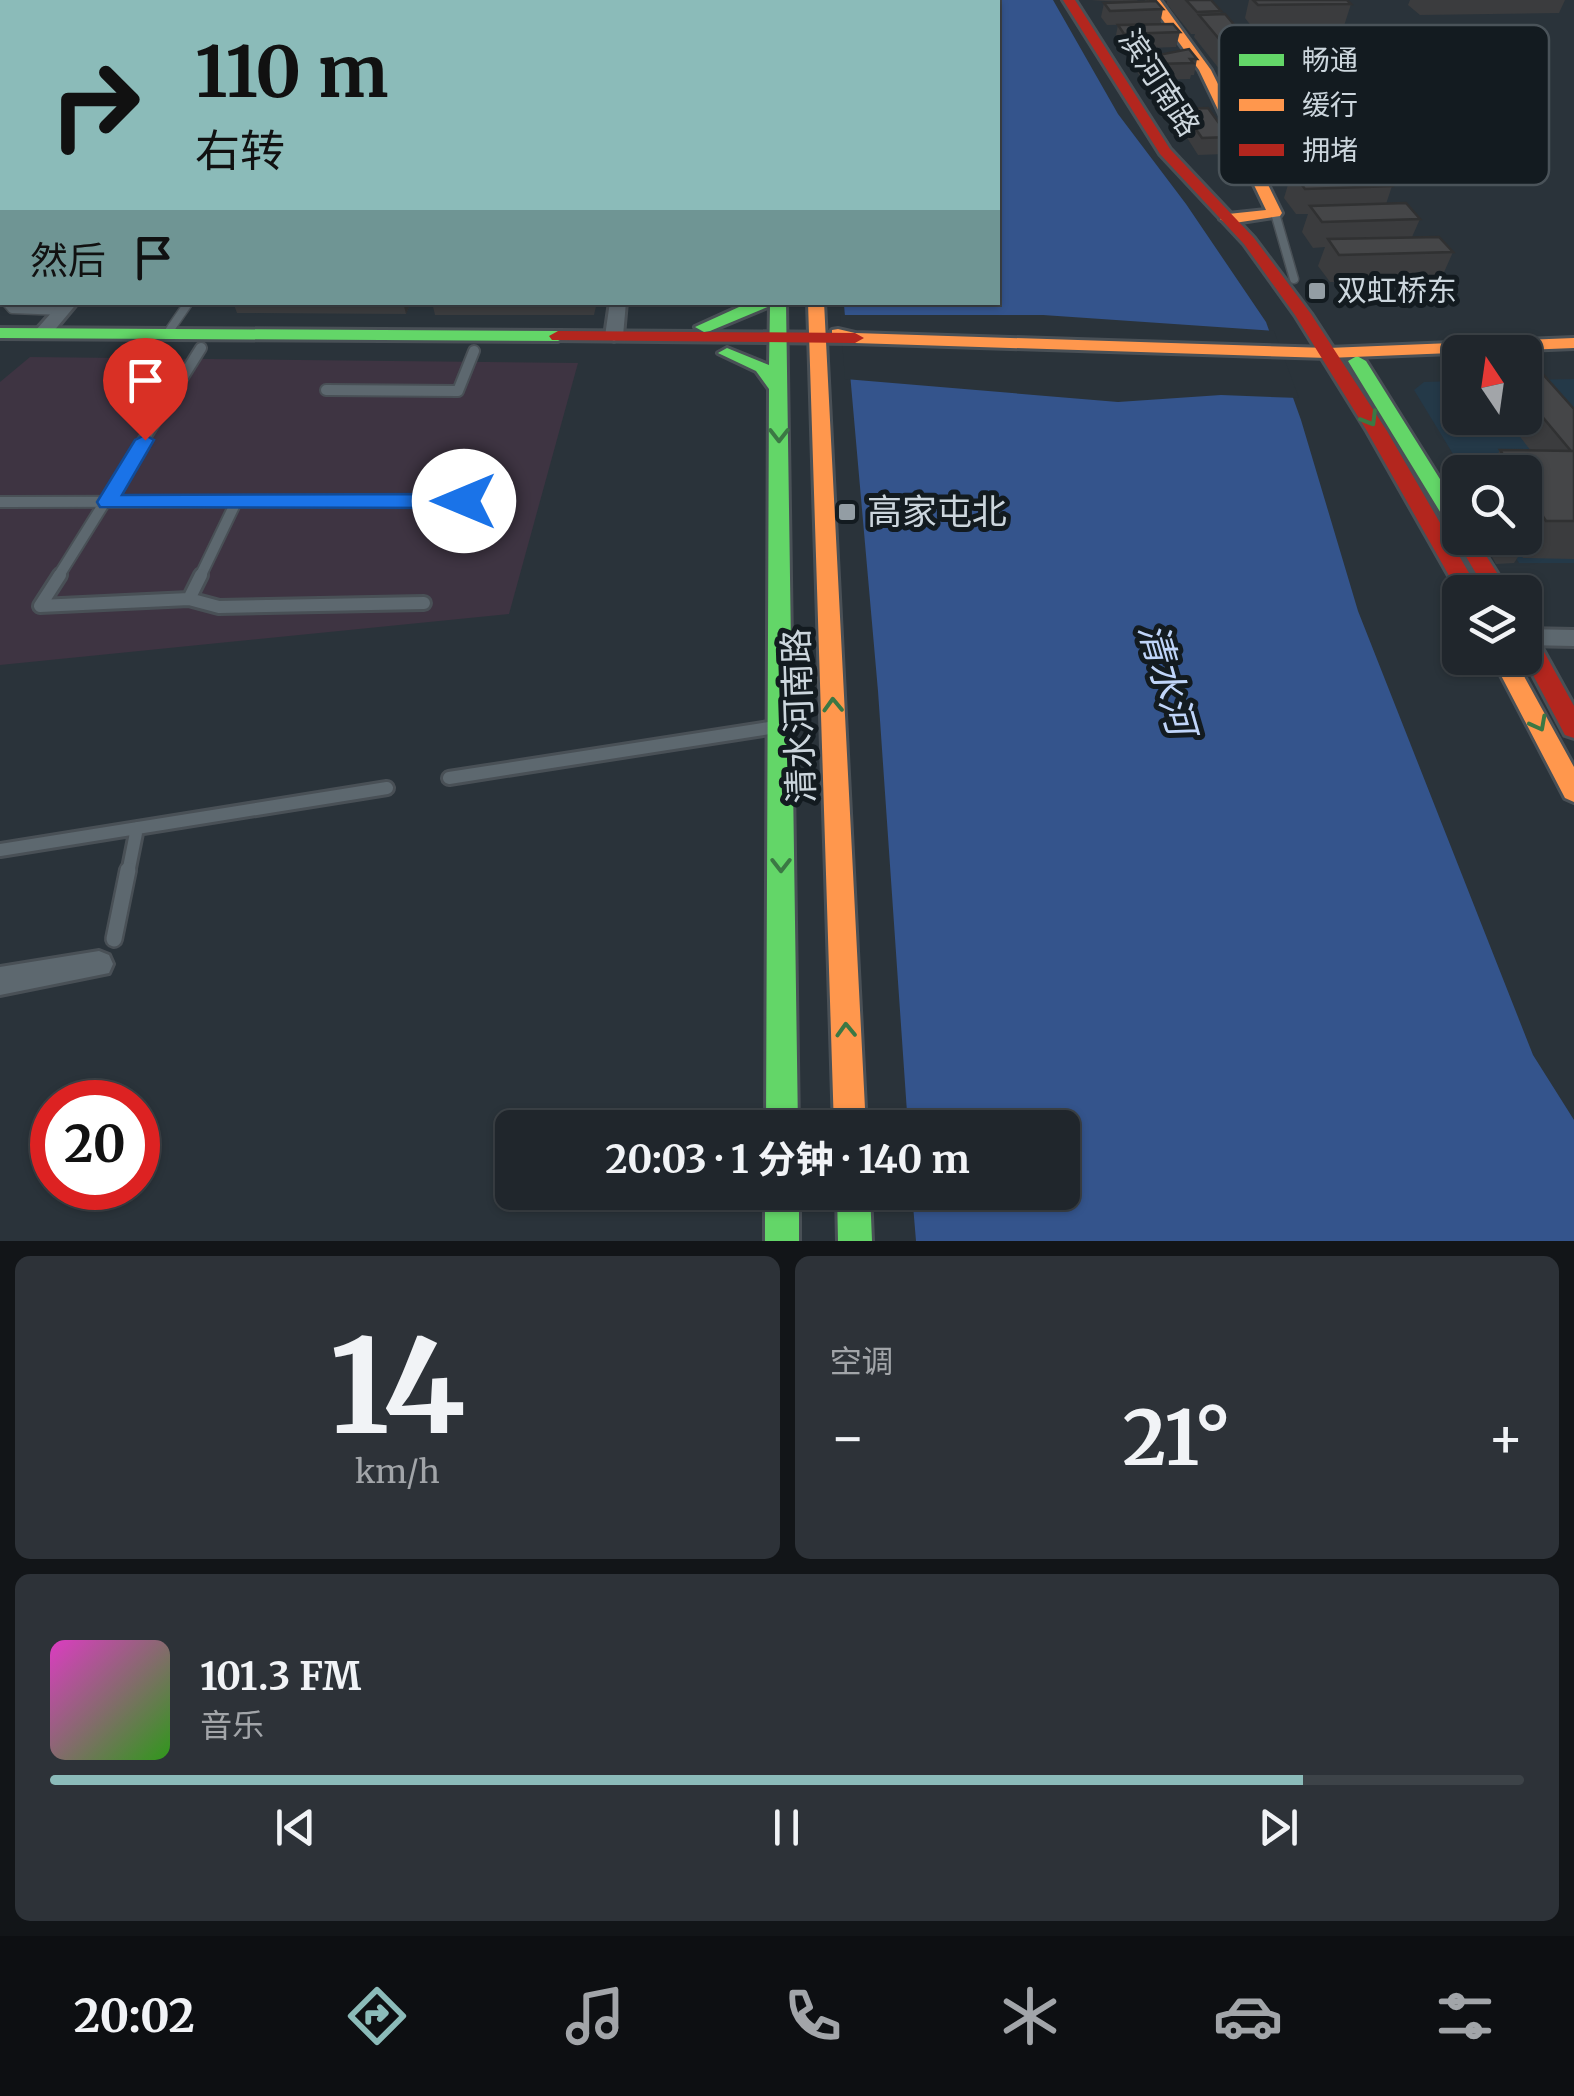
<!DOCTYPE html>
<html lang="zh">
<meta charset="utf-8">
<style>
:root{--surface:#20262c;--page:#2d3238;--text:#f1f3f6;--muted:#a2a5a9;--line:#3d4348;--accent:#8bbbb9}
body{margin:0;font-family:Merriweather,"Noto Sans SC",serif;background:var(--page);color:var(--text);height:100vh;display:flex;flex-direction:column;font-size:38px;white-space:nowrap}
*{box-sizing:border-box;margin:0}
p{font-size:32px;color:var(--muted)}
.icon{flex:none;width:55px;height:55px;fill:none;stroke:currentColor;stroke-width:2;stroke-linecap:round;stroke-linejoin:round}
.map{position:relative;height:1241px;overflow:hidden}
.panel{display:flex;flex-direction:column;gap:15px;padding:15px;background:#121518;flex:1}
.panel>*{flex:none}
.guide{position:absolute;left:0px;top:0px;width:1000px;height:305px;box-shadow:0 2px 8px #0004,0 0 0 2px var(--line);background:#8bbbb9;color:#111;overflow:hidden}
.needle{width:65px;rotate:347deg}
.fabs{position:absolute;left:1442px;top:335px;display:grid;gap:20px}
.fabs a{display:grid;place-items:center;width:100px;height:100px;border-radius:15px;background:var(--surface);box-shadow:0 2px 8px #0004,0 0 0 2px var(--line);font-size:50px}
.speed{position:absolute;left:30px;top:1080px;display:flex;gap:20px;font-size:50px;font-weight:700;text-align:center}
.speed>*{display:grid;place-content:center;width:130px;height:130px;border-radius:50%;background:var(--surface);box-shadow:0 2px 8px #0004,0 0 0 2px var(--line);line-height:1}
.speed .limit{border:15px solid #d22;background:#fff;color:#111}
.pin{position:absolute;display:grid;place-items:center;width:85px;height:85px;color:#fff;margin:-102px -42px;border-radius:50% 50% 50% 0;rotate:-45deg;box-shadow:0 0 10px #0007}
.pin .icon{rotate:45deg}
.me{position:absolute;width:110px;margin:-55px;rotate:270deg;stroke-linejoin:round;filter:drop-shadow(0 0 8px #0008)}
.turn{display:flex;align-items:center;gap:35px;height:210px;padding:0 30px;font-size:45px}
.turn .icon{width:130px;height:130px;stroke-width:2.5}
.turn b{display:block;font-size:70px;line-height:85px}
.then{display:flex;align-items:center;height:95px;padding:0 30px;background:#0003;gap:20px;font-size:38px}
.big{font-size:75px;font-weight:700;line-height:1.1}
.panel .widget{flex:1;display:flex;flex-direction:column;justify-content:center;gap:15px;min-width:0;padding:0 35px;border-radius:15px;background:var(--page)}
.panel .dial{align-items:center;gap:0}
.dial b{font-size:130px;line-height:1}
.song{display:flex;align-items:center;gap:30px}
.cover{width:120px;height:120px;border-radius:15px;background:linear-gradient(135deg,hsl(310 70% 55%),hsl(110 70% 35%))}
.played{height:10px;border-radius:5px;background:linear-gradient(90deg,var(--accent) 85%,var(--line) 85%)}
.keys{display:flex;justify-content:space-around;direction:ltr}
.heat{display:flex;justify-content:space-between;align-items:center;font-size:55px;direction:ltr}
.panel .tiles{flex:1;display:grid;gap:15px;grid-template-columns:1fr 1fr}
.widget:last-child{grid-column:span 2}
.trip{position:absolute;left:495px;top:1110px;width:585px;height:100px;border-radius:15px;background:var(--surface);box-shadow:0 2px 8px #0004,0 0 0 2px var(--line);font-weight:700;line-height:100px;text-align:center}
.tab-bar{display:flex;height:160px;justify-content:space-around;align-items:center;background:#0d0f12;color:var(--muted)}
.tab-bar .icon{width:70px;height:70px}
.tab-bar .active{color:var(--accent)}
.tab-bar b{font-size:45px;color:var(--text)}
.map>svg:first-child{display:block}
</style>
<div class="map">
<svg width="1574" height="1241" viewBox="0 0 1574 1241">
<rect width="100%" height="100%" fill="#2a333a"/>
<path fill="#3e3442" d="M30 357 578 363 509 614 0 665V382Z"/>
<path fill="#243948" d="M1574 379V563H1519L1504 538H1525V472H1464L1414 390 1424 382 1460 381V418H1525V380Z"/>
<path fill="#34548c" d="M828 0H1053L1118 114 1186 204 1266 322 1301 420 1358 611 1533 1055 1574 1120V1241H916L912 1193 1062 1192V1128L908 1127 878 691 844 305 998 302V2Z"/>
<path fill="#2a333a" d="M840 315H1043L1274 331 1299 398 1221 395 1118 402 845 379Z"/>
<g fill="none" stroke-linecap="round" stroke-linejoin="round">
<defs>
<path id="lane-far3" d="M1275 213 1294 279
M6 302 12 309 63 311
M167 334 189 302"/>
<path id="lane-far2" d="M326 390 458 391 474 351
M0 502 464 501
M58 577 201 348
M200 577 236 502"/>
<path id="lane-far1" d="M60 575 40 606 189 599 201 575
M189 599 219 607 424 603
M449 778 776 727
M0 850 387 788
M128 873 137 828"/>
<path id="lane" d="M114 939 128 870"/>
<path id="street" d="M0 125H2V133H0Z
M61 302H78L48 338H36V330Z
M610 302H626L623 336 614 341 605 336Z
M1525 629 1574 630V646L1525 645Z
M99 951 109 955 113 964 109 973 0 995V967Z"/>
<path id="fast" d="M750 302H786L798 1128H766L769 389 756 371 718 353 727 348 769 365 770 306 710 331 704 332 695 327Z
M0 328 558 331 567 336 558 341 0 338Z
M1357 356 1366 361 1460 511V535L1453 533 1348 361Z
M765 1192H799V1241H765Z
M837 1192H870L872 1241H838Z"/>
<path id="slow" d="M1148 0H1160L1211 70 1282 213 1280 216 1228 224 1220 219 1228 214 1266 210 1199 70Z
M808 302H824L866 1128H834Z
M838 329 855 333 1328 348 1574 338V348L1328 358 855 343 832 338V330Z
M1492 658H1514L1574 767V802L1565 798Z"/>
<path id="jam" d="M804 0H816V2H805Z
M1063 0H1075L1170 149 1254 238 1311 314 1387 431 1480 592H1460V595L1367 431 1295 315 1244 244 1160 154Z
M558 331 855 333 864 338 855 343 552 340 549 336Z
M1460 532V538H1475L1509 592H1487L1455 538Z
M1525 630 1533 632 1574 706V738L1565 735 1524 658Z"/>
</defs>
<use href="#lane-far3" stroke="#495056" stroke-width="11"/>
<use href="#lane-far2" stroke="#495056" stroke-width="14"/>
<use href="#lane-far1" stroke="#495056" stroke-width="18"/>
<use href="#lane" stroke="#495056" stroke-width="20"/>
<use href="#street" stroke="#495056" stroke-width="6"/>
<use href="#fast" stroke="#495056" stroke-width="6"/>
<use href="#slow" stroke="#495056" stroke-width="6"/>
<use href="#jam" stroke="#495056" stroke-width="6"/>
<use href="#lane-far3" stroke="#5d686f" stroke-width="8"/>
<use href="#lane-far2" stroke="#5d686f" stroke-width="10"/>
<use href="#lane-far1" stroke="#5d686f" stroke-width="12"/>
<use href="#lane" stroke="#5d686f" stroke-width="15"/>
<use href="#street" fill="#5d686f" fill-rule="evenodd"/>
<use href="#fast" fill="#63d668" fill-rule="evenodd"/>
<use href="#slow" fill="#ff974d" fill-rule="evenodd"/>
<use href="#jam" fill="#b3261e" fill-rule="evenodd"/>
</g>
<path fill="#3b3c3e" d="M1091 0H1138L1136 2 1163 9 1160 24 1107 25 1101 17 1104 3 1118 2Z
M1164 0H1211L1221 11 1220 14 1257 52 1255 57 1281 99 1280 105 1312 153 1306 172 1392 186 1386 204 1420 219 1412 237 1453 252 1441 279 1330 282 1318 266 1325 247 1313 248 1302 232 1308 214H1296L1284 198 1290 178 1274 177 1250 128 1252 122H1246L1226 80 1227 75H1224L1194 37 1195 34H1191L1167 4V1Z
M1249 0H1347L1351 4 1344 26 1252 27 1245 18Z
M1410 0H1565L1559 13 1420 15 1408 5Z
M1118 25 1180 32 1176 47 1121 49 1115 40Z
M1136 50 1159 55 1197 59 1194 75H1191L1190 79 1151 80 1148 75 1140 76 1133 66Z
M1182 109 1229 137 1225 154 1198 155 1179 125Z
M18 302H51L49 304Z
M233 302H411L406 314 237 313Z
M432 302H597L594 315H435Z
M1525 371 1574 409V559L1523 558 1510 538H1525V472H1488L1500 450 1531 451 1507 420 1495 421 1492 418H1525Z
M1487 538H1510L1520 554 1514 563 1496 564 1484 543Z"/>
<path fill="#303132" d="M403 302H411L406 314Z"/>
<path fill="#454648" stroke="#303132" stroke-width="2.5" d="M1186 0H1211L1221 11 1197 12Z
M1253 0H1347L1351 4 1258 5Z
M1156 1 1163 9 1110 11 1104 3Z
M1225 14 1257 52H1230L1199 15Z
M1173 24 1180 32 1124 34 1118 25Z
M1189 49 1197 59H1190L1193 63 1155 64 1152 60H1143L1136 50H1155L1159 55Z
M1208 108 1229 137 1202 138 1182 109Z
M1378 169 1392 186 1305 189 1292 172Z
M1406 203 1420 219 1322 222 1310 206Z
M1 232H2V274L0 272Z
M1439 237 1453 252 1339 255 1328 239Z
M1525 371H1540L1574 409V451H1571L1525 396Z
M1500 450 1574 451V521H1546L1525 489V472H1514Z
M1492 538H1510L1520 554H1502Z"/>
<defs><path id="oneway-chevron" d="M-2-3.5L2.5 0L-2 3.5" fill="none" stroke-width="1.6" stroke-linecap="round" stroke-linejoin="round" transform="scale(2.5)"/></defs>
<g stroke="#3b7844">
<use href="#oneway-chevron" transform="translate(1370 419) rotate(59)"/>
<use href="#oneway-chevron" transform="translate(779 435) rotate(90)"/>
<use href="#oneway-chevron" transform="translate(833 705) rotate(-92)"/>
<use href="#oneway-chevron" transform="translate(1539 724) rotate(62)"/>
<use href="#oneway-chevron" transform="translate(781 865) rotate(90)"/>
<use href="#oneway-chevron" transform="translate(846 1030) rotate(-92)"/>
</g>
<path fill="#1a73e8" stroke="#114b97" stroke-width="2.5" d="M145 435 154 440 122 495 464 494 474 501 464 508 100 507 97 502 135 440Z"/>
<g fill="#939da4" stroke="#131b20" stroke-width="4">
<rect x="1307" y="281" width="20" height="20" rx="5"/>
<rect x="837" y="502" width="20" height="20" rx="5"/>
</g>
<g text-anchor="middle" stroke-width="10" stroke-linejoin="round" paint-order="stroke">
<g font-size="30" fill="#ccd6dd" stroke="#131b20">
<text transform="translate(1159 83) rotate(57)" y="10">滨河南路</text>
</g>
<g font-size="30" fill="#ccd6dd" stroke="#131b20" text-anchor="start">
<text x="1337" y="301">双虹桥东</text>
</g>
<g font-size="35" fill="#ccd6dd" stroke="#131b20" text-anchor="start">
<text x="867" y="524">高家屯北</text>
</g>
<g font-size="35" fill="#ccd6dd" stroke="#131b20">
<text transform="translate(799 716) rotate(-92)" y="12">清水河南路</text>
</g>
<g font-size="38" font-style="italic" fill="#c0d5f9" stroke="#131b20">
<text transform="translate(1167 679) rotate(74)" y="13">清水河</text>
</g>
</g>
<rect x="1219" y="25" width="330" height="160" rx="15" fill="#131b20" stroke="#4a5359" stroke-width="2.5"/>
<rect x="1239" y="54" width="45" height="12" fill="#63d668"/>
<rect x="1239" y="99" width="45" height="12" fill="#ff974d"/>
<rect x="1239" y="144" width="45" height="12" fill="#b3261e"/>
<g font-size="28" fill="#ccd6dd">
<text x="1302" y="70">畅通</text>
<text x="1302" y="115">缓行</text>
<text x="1302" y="160">拥堵</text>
</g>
</svg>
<div class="fabs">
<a><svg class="needle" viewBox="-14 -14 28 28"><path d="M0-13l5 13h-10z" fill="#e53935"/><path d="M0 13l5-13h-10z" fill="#a2a5a9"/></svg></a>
<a><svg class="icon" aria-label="search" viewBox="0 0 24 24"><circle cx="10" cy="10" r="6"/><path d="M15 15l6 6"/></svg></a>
<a><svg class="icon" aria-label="layers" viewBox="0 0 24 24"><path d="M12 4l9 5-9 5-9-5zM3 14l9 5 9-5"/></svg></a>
</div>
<div class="speed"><div class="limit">20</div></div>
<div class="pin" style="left:145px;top:440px;background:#d93025"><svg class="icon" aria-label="arrive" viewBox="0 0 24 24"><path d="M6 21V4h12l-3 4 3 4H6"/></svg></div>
<svg class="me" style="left:464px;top:501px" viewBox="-20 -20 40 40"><circle r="19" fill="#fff"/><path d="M0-13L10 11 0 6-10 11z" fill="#1a73e8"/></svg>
<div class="trip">20:03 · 1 分钟 · 140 m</div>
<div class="guide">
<div class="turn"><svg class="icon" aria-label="right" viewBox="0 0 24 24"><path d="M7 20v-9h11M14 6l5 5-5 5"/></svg><div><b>110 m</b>右转</div></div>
<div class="then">然后<svg class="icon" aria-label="arrive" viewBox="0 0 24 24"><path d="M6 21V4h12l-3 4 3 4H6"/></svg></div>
</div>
</div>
<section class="panel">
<div class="tiles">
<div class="widget dial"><b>14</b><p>km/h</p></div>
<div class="widget"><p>空调</p>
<div class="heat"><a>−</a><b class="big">21°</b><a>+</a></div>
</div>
<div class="widget">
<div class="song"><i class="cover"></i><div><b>101.3 FM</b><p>音乐</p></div></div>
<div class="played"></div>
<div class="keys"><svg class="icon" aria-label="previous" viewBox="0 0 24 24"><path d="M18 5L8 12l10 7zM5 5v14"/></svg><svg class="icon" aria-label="pause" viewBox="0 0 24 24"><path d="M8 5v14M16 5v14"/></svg><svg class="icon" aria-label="next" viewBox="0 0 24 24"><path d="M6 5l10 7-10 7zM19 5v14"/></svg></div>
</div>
</div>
</section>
<nav class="tab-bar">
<b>20:02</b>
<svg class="icon active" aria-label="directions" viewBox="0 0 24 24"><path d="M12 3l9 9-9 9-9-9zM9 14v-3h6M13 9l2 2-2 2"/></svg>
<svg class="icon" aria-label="music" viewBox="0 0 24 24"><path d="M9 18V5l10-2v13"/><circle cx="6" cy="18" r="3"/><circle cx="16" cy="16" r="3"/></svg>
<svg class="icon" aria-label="phone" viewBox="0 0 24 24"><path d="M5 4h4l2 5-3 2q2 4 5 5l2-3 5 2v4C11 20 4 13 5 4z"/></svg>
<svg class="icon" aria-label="climate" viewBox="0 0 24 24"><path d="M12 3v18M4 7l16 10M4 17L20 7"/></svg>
<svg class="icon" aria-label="car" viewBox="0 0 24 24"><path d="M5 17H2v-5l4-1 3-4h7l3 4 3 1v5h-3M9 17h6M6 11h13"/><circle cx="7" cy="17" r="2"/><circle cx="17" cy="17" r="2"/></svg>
<svg class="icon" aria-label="filters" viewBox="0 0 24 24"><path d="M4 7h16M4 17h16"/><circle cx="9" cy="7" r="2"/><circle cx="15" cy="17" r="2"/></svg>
</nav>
